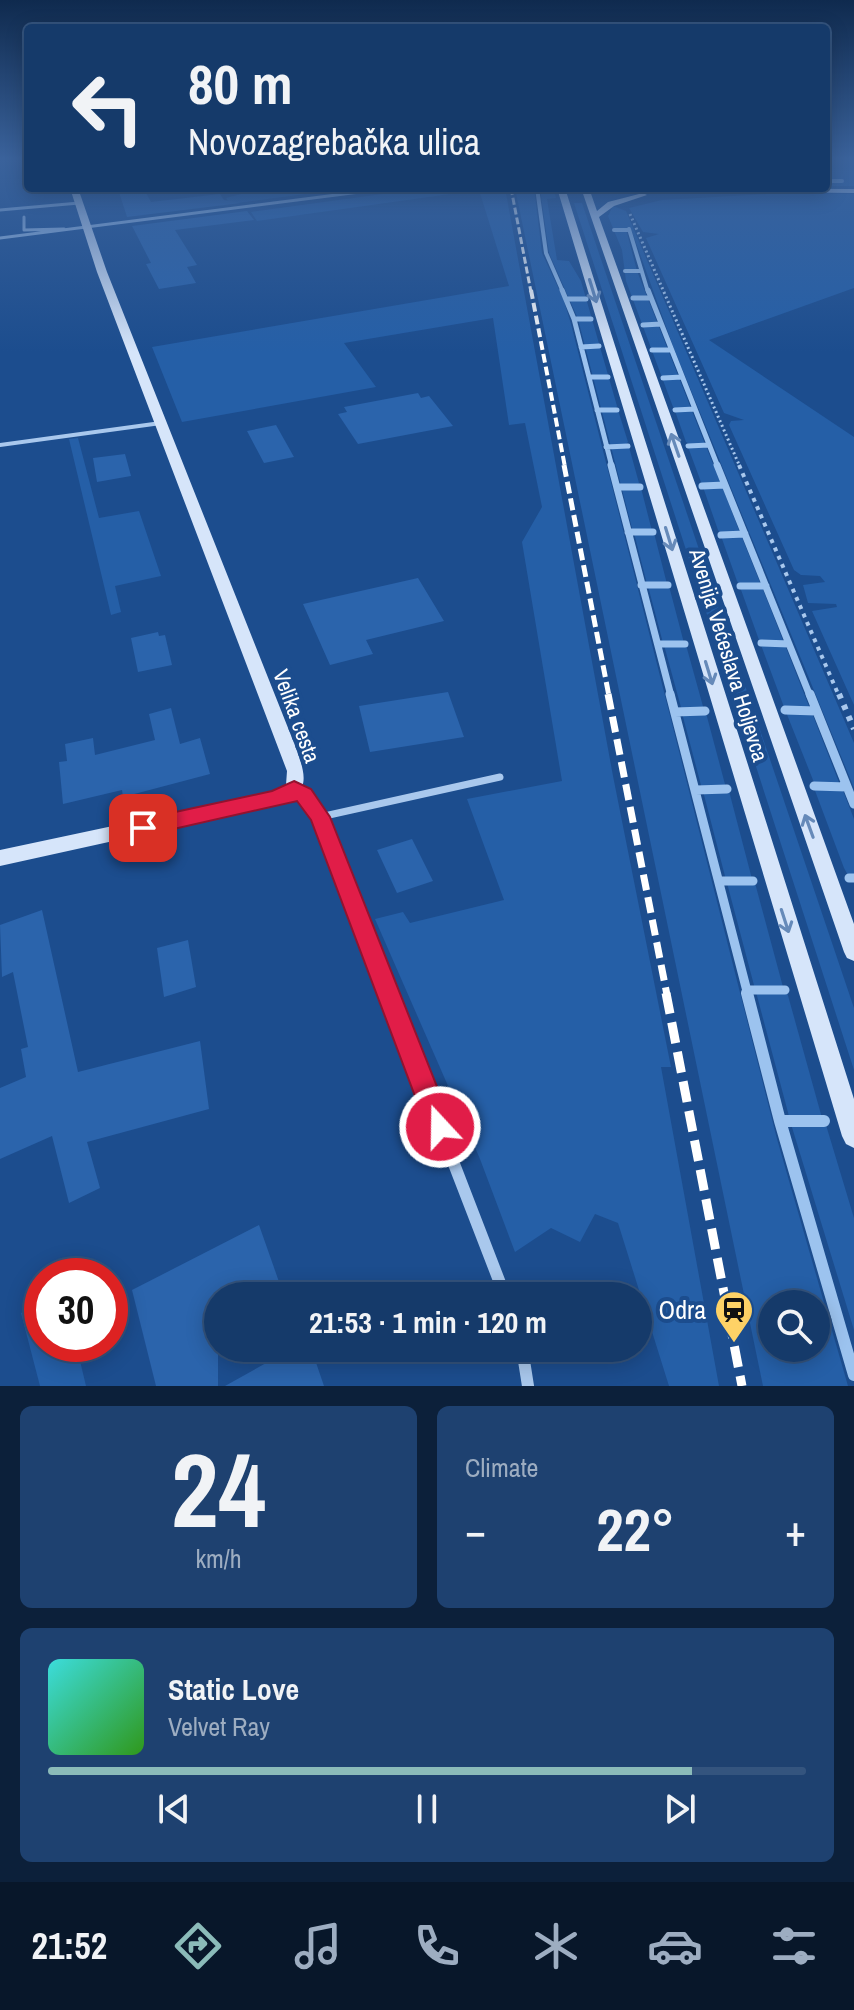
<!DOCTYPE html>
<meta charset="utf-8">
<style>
:root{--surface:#153a6a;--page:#1e4170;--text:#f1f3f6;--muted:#9dadc1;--line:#34547e;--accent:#8bbbb9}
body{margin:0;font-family:"Archivo Narrow",sans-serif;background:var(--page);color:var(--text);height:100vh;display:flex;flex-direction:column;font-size:30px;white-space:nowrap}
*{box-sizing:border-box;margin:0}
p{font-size:26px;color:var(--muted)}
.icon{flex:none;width:44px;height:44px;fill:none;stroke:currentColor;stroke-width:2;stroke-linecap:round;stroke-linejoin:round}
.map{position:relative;height:1386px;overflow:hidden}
.side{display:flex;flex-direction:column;gap:20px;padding:20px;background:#0c203a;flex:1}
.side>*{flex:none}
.guide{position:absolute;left:24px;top:24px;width:806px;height:168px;border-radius:8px;box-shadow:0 4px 20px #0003,0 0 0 2px var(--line);background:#153a6a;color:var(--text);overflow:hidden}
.buttons{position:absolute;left:758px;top:1290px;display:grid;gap:16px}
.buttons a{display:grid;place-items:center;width:72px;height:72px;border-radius:50%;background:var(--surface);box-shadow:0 4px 20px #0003,0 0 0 2px var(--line);font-size:40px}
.speed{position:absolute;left:24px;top:1258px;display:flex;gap:16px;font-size:40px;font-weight:700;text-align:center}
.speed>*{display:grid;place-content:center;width:104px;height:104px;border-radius:50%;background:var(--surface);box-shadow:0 4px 20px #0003,0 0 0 2px var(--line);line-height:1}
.speed .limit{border:12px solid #d22;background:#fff;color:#111}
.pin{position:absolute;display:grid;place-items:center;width:68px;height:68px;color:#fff;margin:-34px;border-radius:16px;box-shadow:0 4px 12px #0006}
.me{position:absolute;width:88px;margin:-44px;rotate:339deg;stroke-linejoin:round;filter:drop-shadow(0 0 6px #0008)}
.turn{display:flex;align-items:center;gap:28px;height:168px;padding:0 32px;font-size:36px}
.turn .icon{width:104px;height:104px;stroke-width:2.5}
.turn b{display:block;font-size:56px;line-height:68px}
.big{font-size:60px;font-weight:700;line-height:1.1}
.side .card{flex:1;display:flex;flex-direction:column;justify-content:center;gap:12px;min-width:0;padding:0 28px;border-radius:12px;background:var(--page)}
.side .dial{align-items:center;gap:0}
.dial b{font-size:104px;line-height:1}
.song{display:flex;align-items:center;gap:24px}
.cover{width:96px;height:96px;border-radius:12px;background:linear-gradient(135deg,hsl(180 70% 55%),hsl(110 70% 35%))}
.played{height:8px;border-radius:4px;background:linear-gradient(90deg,var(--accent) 85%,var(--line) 85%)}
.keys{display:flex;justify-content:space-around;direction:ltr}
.heat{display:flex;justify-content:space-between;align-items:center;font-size:44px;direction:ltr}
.side .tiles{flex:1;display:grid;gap:20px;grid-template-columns:1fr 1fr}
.card:last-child{grid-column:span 2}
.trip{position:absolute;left:204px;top:1282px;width:448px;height:80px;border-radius:40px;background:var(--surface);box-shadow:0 4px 20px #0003,0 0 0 2px var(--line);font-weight:700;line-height:80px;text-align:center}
.menu{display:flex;height:128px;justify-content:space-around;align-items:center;background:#08172a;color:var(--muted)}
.menu .icon{width:56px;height:56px}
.menu .current{color:var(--accent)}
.menu b{font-size:36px;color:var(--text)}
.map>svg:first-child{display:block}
</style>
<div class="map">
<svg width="854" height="1386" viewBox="0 0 854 1386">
<rect width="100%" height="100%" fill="#1c4d8e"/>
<path fill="#255fa7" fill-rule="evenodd" d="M826 158H854V186H826Z
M265 188H351L230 204 226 198Z
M427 188H505L613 776 671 1067H661L719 1386H669L618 1223 595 1214 580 1242 551 1228 515 1252 480 1159 375 919 403 912 410 923 504 900 467 799 562 781 522 542 542 507 525 423 509 425 493 318 344 343 376 387 182 422 152 347 509 286 479 190 257 221 251 212Z
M515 188H534L542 253 563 298 571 324 777 1139 848 1386H763ZM772 1304H816V1348H772Z
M540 188H553L556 198 547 199 557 260 569 261 581 281 617 406 615 410H618L628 442 623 447H629L639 483 634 488H641L652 531 633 532 578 319 549 253Z
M767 194H854V288L709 340 854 437V705L812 611 837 607 836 604 808 603 803 585 825 582 820 576 801 575 794 570 729 425 731 421 744 420 724 413 646 238 659 234 643 232 629 208 662 200Z
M574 203H582L854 1008V1070Z
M613 206 626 211 854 743V788L674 349 631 229H626L637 271 705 444 702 445 706 446 721 484 703 485 701 482 688 447 692 445 686 442 675 411 677 410 673 407 626 281 622 250 608 216Z
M78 438 99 518 139 511 161 576 115 586 121 612 111 615 69 439Z
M722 486 740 533 721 534 718 530 703 487Z
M634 533H654L667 584H647Z
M741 535 761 585H740L737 581 721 536Z
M648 586H669L684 643H663Z
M740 587H762L784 643 759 640Z
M664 645H686L704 710 682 711Z
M761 645H785L810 709 784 707Z
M786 712 812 713 840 785H815Z
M682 713H706L726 788 702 789Z
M814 788H842L854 819V877H849L844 868Z
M703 791H729L752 879 726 880Z
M727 883H755L783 987 755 989Z
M756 992H787L822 1118 790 1120Z
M791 1124 826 1125 854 1218V1330Z
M42 1302V1344H76L86 1386H40L21 1313Z"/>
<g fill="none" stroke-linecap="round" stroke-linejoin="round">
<path stroke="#9cc3ef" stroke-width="4" d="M826 181H842
M537 188 546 253 563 292
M629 229 648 292
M614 230H629
M625 271H640"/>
<path stroke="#9cc3ef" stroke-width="5" d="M562 290 574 319 612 467
M648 290 718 467
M633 298H651
M568 299H586
M574 319H591
M643 325 661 324
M581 347 599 346
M652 350H671
M589 377H608
M663 378 682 377
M597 410H617
M675 410 695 409
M688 446 709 445
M606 447 628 446"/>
<path stroke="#9cc3ef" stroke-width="7" d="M611 465 671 696
M717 465 810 696
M702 486 725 485
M617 487H640
M628 532H653
M721 535 745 534
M641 585H668
M740 586H766
M761 643 789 644
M658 644H685"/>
<path stroke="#9cc3ef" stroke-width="9" d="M670 694 748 995
M810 694 854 804
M785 710 816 711
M675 712 705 711
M814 786 847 787
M696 790 727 789
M849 878H854
M720 881H753
M747 990H785"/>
<path stroke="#9cc3ef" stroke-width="12" d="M747 993 780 1121 854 1375
M780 1121H824"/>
</g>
<path fill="#2b64ac" d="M144 189 151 202 220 194 224 200 241 203 127 217 119 192Z
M247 211 254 220 175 230 197 265 187 267 196 283 159 289 146 264 151 263 132 226Z
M418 393 421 398 429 396 453 426 358 444 338 414 347 412 344 407Z
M276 425 294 457 264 463 247 431Z
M125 454 131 476 97 482 93 458Z
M418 578 444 621 366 640 373 654 330 665 303 604Z
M158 632 159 636 165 635 172 665 138 672 131 638Z
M448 692 464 737 370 752 359 706Z
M171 708 180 744 200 738 210 774 123 797 122 790 63 804 59 762 67 761 65 744 93 738 95 755 155 740 149 714Z
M412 839 433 881 397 893 377 850Z
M42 910 78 1072 200 1041 209 1109 87 1142 100 1188 69 1203 52 1136 0 1159V1088L26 1077 21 1049 28 1047 13 972 2 977 0 925Z
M188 940 196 987 164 997 157 948Z
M259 1225 284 1296H218V1386H156L132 1290Z
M293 1348H311L324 1386H225Z"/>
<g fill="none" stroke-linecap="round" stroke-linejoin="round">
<path stroke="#a9c8ed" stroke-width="3" stroke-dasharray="2 3" stroke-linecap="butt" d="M630 214 740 467"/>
<path stroke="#a9c8ed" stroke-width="4" stroke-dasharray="4 5" stroke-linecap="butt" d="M739 465 839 696"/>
<path stroke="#a9c8ed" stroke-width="6" stroke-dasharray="5 7" stroke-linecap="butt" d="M839 694 854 729"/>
<path stroke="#a9c8ed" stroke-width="3" d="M0 210 79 203
M24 217V230L64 229
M0 238 391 188"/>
<path stroke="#a9c8ed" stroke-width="4" d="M0 445 161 423"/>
<path stroke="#a9c8ed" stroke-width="7" d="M320 817 500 777"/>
<path stroke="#a9c8ed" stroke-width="9" d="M294 789 304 795 320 817 389 995"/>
<path stroke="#a9c8ed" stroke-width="12" d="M388 993 505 1296
M522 1348 528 1386"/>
<path fill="#d6e5fa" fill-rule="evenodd" d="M70 188H78L107 272 294 743C305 773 314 793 277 805L0 866V850L273 792 286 785 287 771 97 272Z
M557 188H565L854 1099V1148L846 1144 842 1136Z
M581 188H589L597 211 608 202 643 193 647 195 614 206 599 217 854 924V961L847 958 844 952Z
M596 188 854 189V193L600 190Z"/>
<path stroke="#fff" stroke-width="3" stroke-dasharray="7 3" stroke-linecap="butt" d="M511 188 531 292"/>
<path stroke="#fff" stroke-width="4" stroke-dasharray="9 4" stroke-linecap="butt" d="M531 290 565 467"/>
<path stroke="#fff" stroke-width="5" stroke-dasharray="12 5" stroke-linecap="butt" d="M564 465 609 696"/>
<path stroke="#fff" stroke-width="7" stroke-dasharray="16 7" stroke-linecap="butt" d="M608 694 667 995"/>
<path stroke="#fff" stroke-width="9" stroke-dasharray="21 9" stroke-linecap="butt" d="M666 993 742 1386"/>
</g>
<defs><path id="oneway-shaft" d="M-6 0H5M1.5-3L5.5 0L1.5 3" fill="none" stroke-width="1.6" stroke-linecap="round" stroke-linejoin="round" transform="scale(2)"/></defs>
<g stroke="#668ab9">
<use href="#oneway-shaft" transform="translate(593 291) rotate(73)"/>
<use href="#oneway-shaft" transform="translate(675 445) rotate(-109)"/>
<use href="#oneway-shaft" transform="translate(669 539) rotate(73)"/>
<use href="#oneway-shaft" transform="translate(709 673) rotate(73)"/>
<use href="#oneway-shaft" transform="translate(809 826) rotate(-110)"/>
<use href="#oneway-shaft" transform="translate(785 921) rotate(72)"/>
</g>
<linearGradient id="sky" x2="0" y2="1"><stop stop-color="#0f2a4e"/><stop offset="0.45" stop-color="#3a629b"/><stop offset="1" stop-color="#3a629b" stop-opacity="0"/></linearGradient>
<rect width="854" height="352" fill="url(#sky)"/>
<path fill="#e11d48" stroke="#92132f" stroke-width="2" d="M294 781 311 789 330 817 453 1127 449 1136 440 1140 430 1136 311 820 297 801 143 836 133 828 143 819 272 791Z"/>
<defs>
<symbol id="station-pin" viewBox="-11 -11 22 30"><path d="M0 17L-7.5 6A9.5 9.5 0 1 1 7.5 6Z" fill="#fed266" stroke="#1c4d8e"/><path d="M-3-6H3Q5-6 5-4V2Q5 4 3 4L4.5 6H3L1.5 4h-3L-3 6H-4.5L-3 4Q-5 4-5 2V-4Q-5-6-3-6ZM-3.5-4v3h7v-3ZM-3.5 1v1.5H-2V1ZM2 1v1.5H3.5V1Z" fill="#111"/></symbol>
</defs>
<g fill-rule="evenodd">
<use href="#station-pin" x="712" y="1288" width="44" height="60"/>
</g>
<g text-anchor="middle" stroke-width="8" stroke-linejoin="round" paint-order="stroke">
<g font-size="22" fill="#fff" stroke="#1c4d8e">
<text transform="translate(729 655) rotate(73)" y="8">Avenija Većeslava Holjevca</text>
<text transform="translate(297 716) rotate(70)" y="8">Velika cesta</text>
</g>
<g font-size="26" fill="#fff" stroke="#1c4d8e" text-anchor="end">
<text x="706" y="1319">Odra</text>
</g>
</g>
</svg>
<div class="buttons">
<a><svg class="icon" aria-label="search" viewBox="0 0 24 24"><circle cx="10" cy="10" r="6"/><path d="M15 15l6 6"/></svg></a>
</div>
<div class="speed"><div class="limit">30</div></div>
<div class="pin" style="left:143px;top:828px;background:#d93025"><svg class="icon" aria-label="arrive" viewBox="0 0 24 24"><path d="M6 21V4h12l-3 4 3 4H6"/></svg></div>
<svg class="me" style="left:440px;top:1127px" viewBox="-20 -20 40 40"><circle r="17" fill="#e11d48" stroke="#fff" stroke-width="3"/><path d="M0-11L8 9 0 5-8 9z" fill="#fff"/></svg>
<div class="trip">21:53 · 1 min · 120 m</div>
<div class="guide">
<div class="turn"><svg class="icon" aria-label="left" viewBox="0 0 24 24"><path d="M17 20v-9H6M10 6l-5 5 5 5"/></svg><div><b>80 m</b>Novozagrebačka ulica</div></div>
</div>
</div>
<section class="side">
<div class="tiles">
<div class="card dial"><b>24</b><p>km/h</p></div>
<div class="card"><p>Climate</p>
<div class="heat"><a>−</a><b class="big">22°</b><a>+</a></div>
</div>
<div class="card">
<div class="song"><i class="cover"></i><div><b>Static Love</b><p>Velvet Ray</p></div></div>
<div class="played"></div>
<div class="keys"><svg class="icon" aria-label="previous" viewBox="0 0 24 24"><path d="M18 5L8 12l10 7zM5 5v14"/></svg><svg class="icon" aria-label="pause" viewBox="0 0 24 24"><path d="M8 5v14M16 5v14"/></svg><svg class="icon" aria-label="next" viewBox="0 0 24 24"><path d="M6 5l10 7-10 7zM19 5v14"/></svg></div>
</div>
</div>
</section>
<nav class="menu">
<b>21:52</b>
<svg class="icon current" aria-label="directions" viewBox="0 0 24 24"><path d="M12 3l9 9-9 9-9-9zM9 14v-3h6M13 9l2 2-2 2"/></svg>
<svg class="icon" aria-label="music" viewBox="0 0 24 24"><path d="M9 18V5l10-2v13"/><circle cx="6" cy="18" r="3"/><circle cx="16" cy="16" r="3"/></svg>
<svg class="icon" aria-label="phone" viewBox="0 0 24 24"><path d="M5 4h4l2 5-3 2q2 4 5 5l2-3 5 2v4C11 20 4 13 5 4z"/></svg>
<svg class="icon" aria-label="climate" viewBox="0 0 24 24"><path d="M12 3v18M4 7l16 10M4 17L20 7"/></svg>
<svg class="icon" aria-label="car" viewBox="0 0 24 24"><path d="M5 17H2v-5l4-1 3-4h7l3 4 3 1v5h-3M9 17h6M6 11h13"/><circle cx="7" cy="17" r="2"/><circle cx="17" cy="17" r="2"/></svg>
<svg class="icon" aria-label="filters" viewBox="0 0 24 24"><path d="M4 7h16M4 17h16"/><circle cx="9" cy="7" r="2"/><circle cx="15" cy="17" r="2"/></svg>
</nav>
